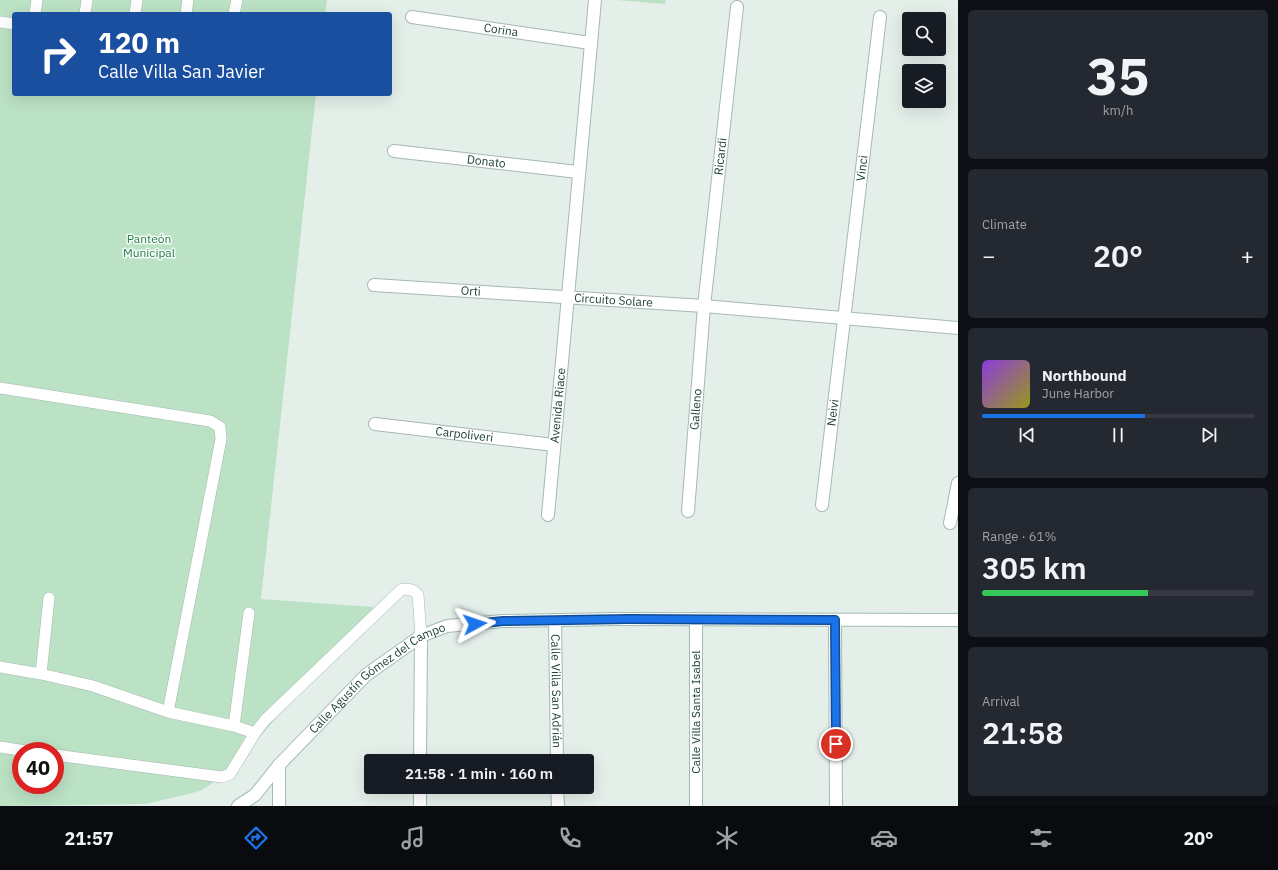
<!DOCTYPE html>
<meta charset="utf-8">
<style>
:root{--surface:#171b24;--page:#242831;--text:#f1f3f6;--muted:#9ea1a6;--line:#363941;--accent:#1a73e8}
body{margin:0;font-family:"IBM Plex Sans",sans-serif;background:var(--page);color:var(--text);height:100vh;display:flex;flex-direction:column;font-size:15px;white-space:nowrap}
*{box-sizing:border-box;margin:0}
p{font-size:13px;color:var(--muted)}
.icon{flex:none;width:22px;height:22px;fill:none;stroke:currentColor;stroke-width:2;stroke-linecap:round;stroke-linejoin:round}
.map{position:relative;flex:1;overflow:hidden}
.sheet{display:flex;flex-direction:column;gap:10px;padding:10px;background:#0d0f14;width:320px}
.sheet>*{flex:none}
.guide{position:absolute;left:12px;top:12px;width:380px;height:84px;border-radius:4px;box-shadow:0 4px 16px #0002;background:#1a4fa0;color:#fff;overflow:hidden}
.controls{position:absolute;left:902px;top:12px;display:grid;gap:8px}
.controls a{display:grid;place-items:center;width:44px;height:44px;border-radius:4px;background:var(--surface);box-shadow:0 4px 16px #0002;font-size:20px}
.speed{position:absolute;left:12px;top:742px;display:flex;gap:8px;font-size:20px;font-weight:700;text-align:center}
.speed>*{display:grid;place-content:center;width:52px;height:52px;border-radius:50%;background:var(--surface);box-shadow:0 4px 16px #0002;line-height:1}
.speed .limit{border:6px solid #d22;background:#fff;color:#111}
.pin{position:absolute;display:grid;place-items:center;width:34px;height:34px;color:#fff;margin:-17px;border:2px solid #fff;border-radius:50%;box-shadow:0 1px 4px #0007}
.me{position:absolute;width:44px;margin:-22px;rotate:85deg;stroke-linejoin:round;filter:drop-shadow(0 0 3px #0008)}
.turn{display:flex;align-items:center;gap:14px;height:84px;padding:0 20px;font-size:18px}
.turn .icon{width:52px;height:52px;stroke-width:2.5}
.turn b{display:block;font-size:28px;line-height:34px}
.big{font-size:30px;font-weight:600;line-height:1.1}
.sheet .tile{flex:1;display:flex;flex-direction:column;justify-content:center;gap:6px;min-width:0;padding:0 14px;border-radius:6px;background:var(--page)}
.sheet .dial{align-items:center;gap:0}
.dial b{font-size:52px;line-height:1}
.song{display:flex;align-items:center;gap:12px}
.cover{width:48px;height:48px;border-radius:6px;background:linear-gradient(135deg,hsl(270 70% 55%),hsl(60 70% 35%))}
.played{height:4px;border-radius:2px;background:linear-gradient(90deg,var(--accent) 60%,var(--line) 60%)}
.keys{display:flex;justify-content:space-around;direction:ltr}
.heat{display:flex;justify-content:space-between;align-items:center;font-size:22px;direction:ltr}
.charge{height:6px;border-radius:3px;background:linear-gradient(90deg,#34c759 61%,var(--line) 0)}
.trip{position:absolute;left:364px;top:754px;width:230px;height:40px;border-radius:4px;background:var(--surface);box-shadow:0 4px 16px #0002;font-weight:600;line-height:40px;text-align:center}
.menu{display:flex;height:64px;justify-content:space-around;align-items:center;background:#090b0e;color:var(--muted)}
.menu .icon{width:28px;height:28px}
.menu .on{color:var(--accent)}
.menu b{font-size:18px;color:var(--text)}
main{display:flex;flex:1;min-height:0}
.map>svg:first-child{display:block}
</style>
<main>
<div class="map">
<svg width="958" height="806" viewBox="0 0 958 806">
<rect width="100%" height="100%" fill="#e4efea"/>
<path fill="#bbe2c5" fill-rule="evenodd" d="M0 0H327L325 14H14V94H316L261 599 374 607 227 774 200 791 146 804 0 806ZM21 751H55V785H21Z
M617 0H666L665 4Z"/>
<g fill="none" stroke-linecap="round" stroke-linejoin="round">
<defs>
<path id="lane" d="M35 14 37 0
M85 14 87 0
M135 14 137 0
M186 14 188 0
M234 14 237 0
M0 22 14 24
M0 388 210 421 220 427 221 439 168 712
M0 667 41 674 93 686 168 712 234 726 255 733
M41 674 49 598
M234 726 249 613
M0 747 26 751
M55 755 222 777 230 774 255 733 265 720 402 589C409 589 413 589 418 595L421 636"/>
<g id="street">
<path id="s1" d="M412 17 590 43"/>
<path id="s2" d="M394 151 578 172"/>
<path id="s3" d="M374 285 704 306 958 328"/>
<path id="s4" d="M375 424 554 445"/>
<path id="s5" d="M822 505 880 17"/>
<path id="s6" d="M688 511 704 306 737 7"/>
<path id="s7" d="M548 515 595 0"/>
<path d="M950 523 958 483"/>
<path d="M696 619V806"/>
<path id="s8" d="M555 620 557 761"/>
<path d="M835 620 836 806"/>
<path d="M420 761 421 636"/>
<path d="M557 787 558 806"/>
<path d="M279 806V765"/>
<path d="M420 806V787"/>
</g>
<g id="secondary">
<path id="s9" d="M238 806 255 795 279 765 366 675 421 636 447 626 503 621 615 619 958 620"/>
</g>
</defs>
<use href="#lane" stroke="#a6b8b1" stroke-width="12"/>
<use href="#street" stroke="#a6b8b1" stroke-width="14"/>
<use href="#secondary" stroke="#a1bcb2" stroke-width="14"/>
<use href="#lane" stroke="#fff" stroke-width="11"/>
<use href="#street" stroke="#fff" stroke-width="12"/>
<use href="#secondary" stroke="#fff" stroke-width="12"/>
</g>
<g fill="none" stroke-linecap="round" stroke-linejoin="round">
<defs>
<path id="route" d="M475 624 503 621 628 619 835 620 836 744"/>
</defs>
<use href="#route" stroke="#114b97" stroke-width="10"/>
<use href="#route" stroke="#1a73e8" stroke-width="7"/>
</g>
<g text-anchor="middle" stroke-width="3" stroke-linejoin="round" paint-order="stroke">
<g font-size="12" fill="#214339" stroke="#f5fbf8">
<text dy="4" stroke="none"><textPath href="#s1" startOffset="90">Corina</textPath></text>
<text dy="4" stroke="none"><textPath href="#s6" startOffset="356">Ricardi</textPath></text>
<text dy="4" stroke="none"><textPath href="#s2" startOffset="93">Donato</textPath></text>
<text dy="4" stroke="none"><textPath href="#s5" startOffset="339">Vinci</textPath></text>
<text dy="4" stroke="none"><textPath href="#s3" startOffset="97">Orti</textPath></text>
<text dy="4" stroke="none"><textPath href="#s3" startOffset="240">Circuito Solare</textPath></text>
<text dy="4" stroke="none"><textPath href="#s7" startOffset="110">Avenida Riace</textPath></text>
<text dy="4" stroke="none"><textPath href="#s6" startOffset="102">Galleno</textPath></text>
<text dy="4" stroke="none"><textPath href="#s5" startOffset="93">Neivi</textPath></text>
<text dy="4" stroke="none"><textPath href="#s4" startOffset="90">Carpoliveri</textPath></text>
<text dy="4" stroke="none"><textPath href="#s9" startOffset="191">Calle Agustín Gómez del Campo</textPath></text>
<text dy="4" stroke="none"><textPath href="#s8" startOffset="71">Calle Villa San Adrián</textPath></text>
<text transform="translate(696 712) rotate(-90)" y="4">Calle Villa Santa Isabel</text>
</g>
<g font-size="12" fill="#277e48" stroke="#f5fbf8">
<text x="149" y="243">Panteón<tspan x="149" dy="14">Municipal</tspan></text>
</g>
</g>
</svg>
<div class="controls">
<a><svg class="icon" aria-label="search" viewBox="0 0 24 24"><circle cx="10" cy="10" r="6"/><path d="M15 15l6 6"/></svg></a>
<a><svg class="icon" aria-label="layers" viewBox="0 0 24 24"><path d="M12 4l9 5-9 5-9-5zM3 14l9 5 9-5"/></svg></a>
</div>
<div class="speed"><div class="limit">40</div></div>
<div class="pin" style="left:836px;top:744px;background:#d93025"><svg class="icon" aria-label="arrive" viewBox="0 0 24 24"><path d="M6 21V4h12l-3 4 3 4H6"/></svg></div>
<svg class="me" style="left:475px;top:624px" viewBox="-20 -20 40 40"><path d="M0-17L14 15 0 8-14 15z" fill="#1a73e8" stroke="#fff" stroke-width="4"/></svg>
<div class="trip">21:58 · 1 min · 160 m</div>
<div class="guide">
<div class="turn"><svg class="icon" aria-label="right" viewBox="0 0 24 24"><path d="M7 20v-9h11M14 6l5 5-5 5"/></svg><div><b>120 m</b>Calle Villa San Javier</div></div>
</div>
</div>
<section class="sheet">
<div class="tile dial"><b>35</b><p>km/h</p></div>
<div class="tile"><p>Climate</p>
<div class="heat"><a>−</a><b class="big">20°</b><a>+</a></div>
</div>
<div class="tile">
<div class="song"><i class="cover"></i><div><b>Northbound</b><p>June Harbor</p></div></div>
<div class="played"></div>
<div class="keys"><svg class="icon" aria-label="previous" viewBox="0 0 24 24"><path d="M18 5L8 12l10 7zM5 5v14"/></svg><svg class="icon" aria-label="pause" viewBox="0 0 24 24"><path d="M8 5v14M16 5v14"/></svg><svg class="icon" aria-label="next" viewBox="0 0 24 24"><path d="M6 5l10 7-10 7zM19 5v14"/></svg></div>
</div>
<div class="tile"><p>Range · 61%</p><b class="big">305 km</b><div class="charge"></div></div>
<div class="tile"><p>Arrival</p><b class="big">21:58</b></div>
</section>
</main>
<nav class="menu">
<b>21:57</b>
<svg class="icon on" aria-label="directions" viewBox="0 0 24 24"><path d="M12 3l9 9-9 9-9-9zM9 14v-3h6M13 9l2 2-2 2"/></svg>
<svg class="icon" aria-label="music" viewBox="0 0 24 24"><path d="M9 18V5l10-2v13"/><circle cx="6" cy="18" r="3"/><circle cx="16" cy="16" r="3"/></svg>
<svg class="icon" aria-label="phone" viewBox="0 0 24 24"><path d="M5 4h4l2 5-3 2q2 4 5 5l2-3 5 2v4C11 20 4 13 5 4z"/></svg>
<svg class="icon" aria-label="climate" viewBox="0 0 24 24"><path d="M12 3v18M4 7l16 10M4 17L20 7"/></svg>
<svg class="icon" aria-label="car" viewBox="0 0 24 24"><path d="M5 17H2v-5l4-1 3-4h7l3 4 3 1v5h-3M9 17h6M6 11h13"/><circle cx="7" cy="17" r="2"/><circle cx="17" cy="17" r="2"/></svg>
<svg class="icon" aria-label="filters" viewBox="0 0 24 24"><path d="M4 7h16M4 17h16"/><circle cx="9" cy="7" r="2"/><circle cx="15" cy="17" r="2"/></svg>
<b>20°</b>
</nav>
